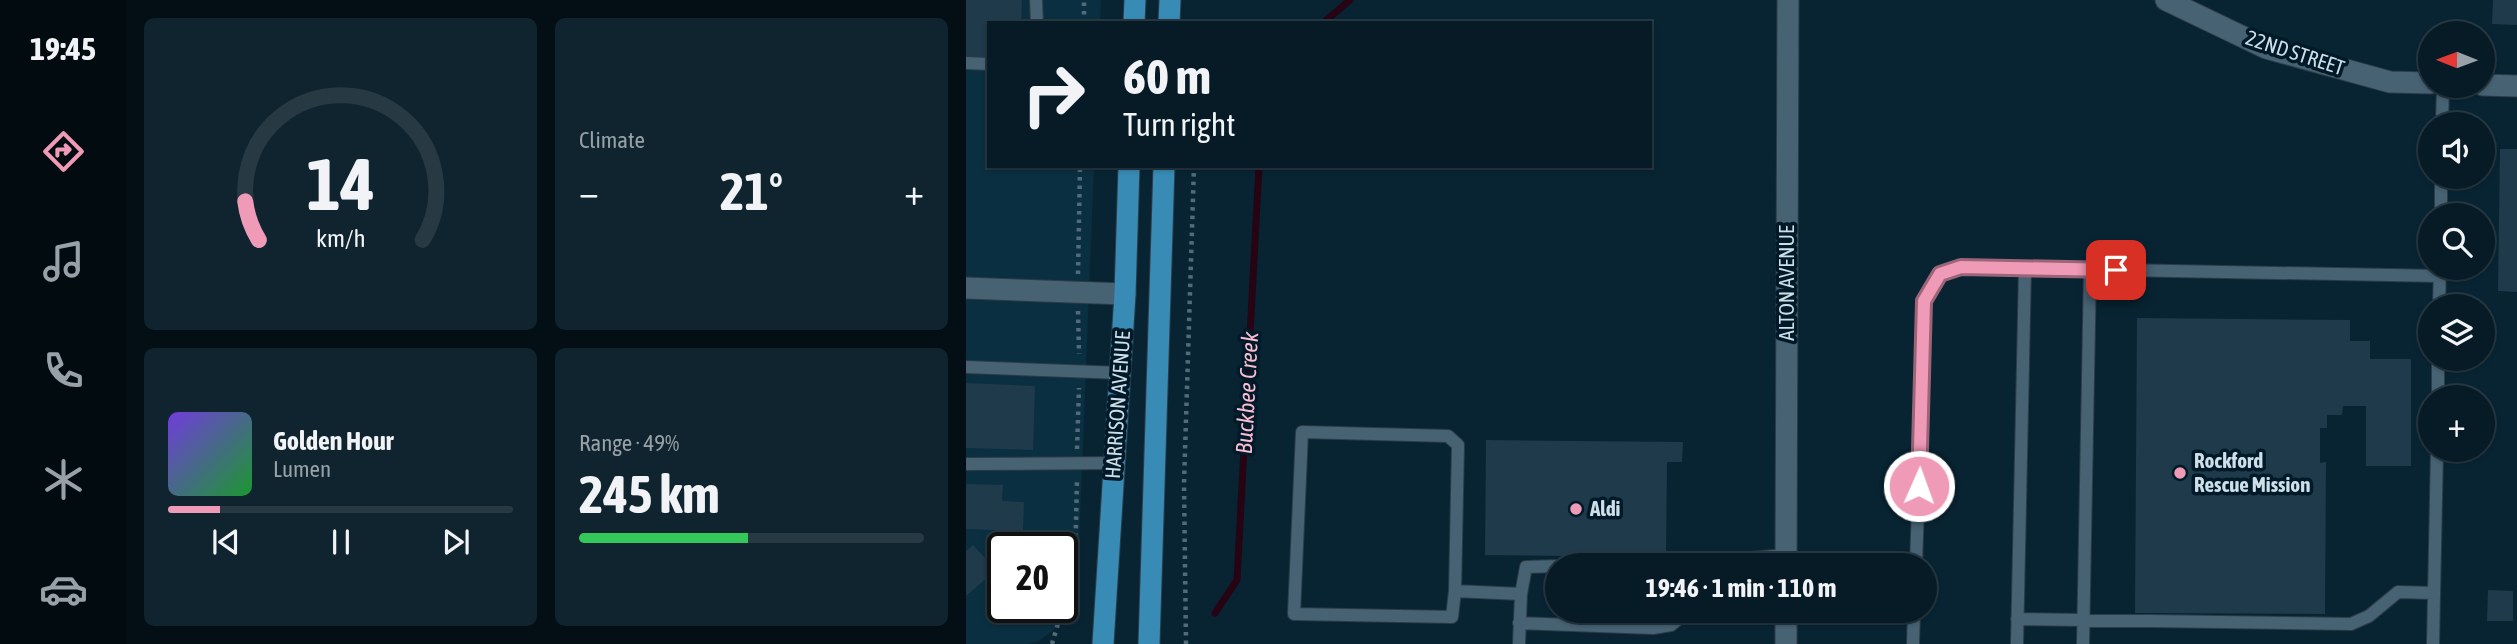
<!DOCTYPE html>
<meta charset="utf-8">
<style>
:root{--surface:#061b26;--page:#0f242e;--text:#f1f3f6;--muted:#98a1a7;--line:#273943;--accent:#ef9ab7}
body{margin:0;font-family:"Asap Condensed",sans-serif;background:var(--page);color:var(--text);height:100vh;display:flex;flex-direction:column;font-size:26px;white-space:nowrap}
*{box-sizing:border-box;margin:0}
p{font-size:23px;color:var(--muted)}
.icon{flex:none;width:38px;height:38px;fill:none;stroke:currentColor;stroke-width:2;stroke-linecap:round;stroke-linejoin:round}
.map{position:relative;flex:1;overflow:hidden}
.details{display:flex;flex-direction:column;gap:18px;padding:18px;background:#030f15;width:840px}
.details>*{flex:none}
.banner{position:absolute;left:21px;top:21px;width:665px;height:147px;border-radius:0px;box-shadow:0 2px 5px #0004,0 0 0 2px var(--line);background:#061b26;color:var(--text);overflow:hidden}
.needle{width:46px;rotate:271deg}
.controls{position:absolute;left:1452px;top:21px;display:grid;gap:14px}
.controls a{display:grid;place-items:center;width:77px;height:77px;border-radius:50%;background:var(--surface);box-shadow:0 2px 5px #0004,0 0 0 2px var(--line);font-size:35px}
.speed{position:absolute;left:21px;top:532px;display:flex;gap:14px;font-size:35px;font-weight:700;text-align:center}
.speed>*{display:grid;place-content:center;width:91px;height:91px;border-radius:50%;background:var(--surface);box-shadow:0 2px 5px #0004,0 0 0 2px var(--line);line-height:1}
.speed .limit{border:4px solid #111;border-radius:10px;background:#fff;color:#111}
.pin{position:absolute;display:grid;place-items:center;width:60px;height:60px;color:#fff;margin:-30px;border-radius:14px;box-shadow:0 4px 10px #0006}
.me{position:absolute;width:77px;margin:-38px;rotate:2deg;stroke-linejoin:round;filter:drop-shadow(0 0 5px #0008)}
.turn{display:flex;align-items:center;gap:24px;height:147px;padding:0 21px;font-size:32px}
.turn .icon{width:91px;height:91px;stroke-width:2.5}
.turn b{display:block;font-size:49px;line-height:60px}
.big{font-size:52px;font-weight:700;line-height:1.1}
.details .card{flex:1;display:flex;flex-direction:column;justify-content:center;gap:10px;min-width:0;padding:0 24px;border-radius:10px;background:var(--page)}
.details .dial{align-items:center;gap:0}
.dial svg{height:182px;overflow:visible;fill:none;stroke:var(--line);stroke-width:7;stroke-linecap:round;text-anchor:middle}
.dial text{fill:var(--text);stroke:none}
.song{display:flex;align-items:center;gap:21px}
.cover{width:84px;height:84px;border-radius:10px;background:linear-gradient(135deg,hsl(260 70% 55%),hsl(130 70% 35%))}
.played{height:7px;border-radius:4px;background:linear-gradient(90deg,var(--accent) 15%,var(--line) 15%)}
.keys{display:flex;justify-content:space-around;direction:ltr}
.heat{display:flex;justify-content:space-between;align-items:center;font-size:38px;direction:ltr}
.charge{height:10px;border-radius:5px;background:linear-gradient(90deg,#34c759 49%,var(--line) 0)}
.details .tiles{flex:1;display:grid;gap:18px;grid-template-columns:repeat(2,1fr)}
.trip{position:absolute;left:579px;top:553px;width:392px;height:70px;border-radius:35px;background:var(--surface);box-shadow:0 2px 5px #0004,0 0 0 2px var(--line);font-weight:700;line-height:70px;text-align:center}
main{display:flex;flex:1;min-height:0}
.menu{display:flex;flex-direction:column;width:126px;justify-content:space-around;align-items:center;background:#020b0f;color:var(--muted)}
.menu .icon{width:49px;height:49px}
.menu .on{color:var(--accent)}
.menu b{font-size:32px;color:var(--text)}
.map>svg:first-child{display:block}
</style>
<main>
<nav class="menu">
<b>19:45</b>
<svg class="icon on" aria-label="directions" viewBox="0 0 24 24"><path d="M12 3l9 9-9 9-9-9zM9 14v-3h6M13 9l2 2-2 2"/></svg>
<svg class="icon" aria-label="music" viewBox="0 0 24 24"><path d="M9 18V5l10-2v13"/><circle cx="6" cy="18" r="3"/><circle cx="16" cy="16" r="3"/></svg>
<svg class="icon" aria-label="phone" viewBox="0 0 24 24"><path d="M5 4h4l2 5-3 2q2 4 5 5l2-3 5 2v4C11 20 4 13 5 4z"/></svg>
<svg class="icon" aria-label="climate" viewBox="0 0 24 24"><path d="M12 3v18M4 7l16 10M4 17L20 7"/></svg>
<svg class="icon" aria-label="car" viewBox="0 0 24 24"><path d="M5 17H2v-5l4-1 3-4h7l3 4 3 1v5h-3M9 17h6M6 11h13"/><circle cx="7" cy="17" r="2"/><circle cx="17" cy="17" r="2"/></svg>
</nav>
<section class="details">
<div class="tiles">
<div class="card dial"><svg viewBox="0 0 100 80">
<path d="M14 69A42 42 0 1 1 86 69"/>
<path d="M14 69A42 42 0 0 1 8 52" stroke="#ef9ab7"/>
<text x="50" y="56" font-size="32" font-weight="700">14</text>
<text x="50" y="72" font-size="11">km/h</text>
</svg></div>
<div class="card"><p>Climate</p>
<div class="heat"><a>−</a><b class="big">21°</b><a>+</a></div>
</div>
<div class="card">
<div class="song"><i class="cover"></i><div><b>Golden Hour</b><p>Lumen</p></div></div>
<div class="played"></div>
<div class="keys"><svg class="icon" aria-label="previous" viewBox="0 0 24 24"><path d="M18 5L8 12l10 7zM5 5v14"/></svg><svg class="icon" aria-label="pause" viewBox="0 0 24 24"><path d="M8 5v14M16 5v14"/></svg><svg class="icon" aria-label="next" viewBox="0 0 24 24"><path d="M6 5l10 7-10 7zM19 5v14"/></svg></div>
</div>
<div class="card"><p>Range · 49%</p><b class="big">245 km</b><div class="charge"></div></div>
</div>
</section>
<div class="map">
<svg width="1551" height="644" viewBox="0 0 1551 644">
<rect width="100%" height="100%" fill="#082433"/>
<path fill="#0a2f41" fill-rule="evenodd" d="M0 0H135L134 23H23V166H128L111 593 99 621 73 641 63 644H0ZM37 548H96V607H37Z"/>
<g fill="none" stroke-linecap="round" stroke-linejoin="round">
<path stroke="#270413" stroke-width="7" d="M357 23 384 0
M249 613 271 580 293 166"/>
</g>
<path fill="#1f3a4a" d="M0 0H56L55 23H23V59L0 58Z
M1527 0H1551V25L1526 24Z
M1534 149H1551V292L1532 291Z
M1171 318 1384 320V341H1404V359H1445V466H1400V406H1377L1376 415H1361V428H1354V463L1360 462 1359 614 1169 613Z
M0 383 69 386 67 450 0 448Z
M520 440 717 442 716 462H701L700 557 519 555Z
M0 484 37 485 36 501 58 502 57 531 0 529Z
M7 545 30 570 0 596V551Z
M1522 590 1547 591V621H1521Z"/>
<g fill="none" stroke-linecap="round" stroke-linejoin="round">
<defs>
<path id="lane" d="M70 0 71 23
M0 63 23 64
M1476 124 1477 86
M1475 215V177
M1473 306 1474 268
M0 367 155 373
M1472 397V359
M0 464 149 463
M617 565 738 562 820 555
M950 565 959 301 973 273 995 267 1474 276
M489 591 492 445 482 436 336 432 328 614 486 617 489 591 555 594
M1051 619 1385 624 1403 616 1432 592 1468 593
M553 623 687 628 705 625 716 616V611
M553 644 555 594 560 567 592 566
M947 644 948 611
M1051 644 1059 268
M1117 644 1124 270
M1467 644 1471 450"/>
<path id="street" d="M1200 0 1300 48 1424 82 1465 83
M1517 85 1551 86
M0 288 159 294
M820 565 822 0
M820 644V611"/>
<path id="primary" d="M168 23 169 0
M203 23 204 0
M137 644 159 294 163 166
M183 644 198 166"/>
</defs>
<use href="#lane" stroke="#2e3b48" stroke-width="14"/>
<use href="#street" stroke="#2e3b48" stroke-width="23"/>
<use href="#primary" stroke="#2e3b48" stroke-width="23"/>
<path stroke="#536b78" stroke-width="4.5" stroke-dasharray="3.5 5" stroke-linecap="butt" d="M118 23V0
M112 274 114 166
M112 311 113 354
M111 449 113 388
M86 644 109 566 111 479
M220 644 218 483 228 166"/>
<use href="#lane" stroke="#466273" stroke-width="12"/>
<use href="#street" stroke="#466273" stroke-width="21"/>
<use href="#primary" stroke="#388bb4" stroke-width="21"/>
</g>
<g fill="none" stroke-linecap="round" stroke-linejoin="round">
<defs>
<path id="route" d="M953 486 958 301 974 274 995 267 1150 270"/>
</defs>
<use href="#route" stroke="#9b6477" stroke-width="18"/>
<use href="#route" stroke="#ef9ab7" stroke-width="12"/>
</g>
<g fill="#ef9ab7" stroke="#011a29" stroke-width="2.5">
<circle cx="1214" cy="473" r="7"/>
<circle cx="610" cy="509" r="7"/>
</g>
<g text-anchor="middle" stroke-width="7" stroke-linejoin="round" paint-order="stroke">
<g font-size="21" fill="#cfdfe9" stroke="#011a29">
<text transform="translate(1329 53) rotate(18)" y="7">22ND STREET</text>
<text transform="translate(821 283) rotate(-90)" y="7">ALTON AVENUE</text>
<text transform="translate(152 405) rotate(-86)" y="7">HARRISON AVENUE</text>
</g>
<g font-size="21" font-weight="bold" fill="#cfdfe9" stroke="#011a29" text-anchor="start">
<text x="1228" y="468">Rockford<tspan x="1228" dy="24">Rescue Mission</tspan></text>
<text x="624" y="516">Aldi</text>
</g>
<g font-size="23" font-style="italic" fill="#fbbed1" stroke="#011a29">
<text transform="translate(281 393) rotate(-87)" y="8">Buckbee Creek</text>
</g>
</g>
</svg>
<div class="controls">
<a><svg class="needle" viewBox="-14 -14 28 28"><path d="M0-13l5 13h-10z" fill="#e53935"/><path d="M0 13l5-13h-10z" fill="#98a1a7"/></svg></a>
<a><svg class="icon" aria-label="sound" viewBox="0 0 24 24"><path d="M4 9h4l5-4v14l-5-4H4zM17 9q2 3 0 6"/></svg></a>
<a><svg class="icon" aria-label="search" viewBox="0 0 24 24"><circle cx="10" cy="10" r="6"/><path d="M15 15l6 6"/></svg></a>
<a><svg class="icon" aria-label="layers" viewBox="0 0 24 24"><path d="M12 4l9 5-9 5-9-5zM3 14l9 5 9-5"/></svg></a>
<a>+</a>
</div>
<div class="speed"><div class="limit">20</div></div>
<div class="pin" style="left:1150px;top:270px;background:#d93025"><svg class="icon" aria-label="arrive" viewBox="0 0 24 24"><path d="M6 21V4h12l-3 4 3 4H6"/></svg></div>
<svg class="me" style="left:953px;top:486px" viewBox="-20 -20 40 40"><circle r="17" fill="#ef9ab7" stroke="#fff" stroke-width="3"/><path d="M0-11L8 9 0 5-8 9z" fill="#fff"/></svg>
<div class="trip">19:46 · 1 min · 110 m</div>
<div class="banner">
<div class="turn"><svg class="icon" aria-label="right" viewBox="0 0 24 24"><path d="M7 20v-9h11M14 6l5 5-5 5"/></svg><div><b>60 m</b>Turn right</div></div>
</div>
</div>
</main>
